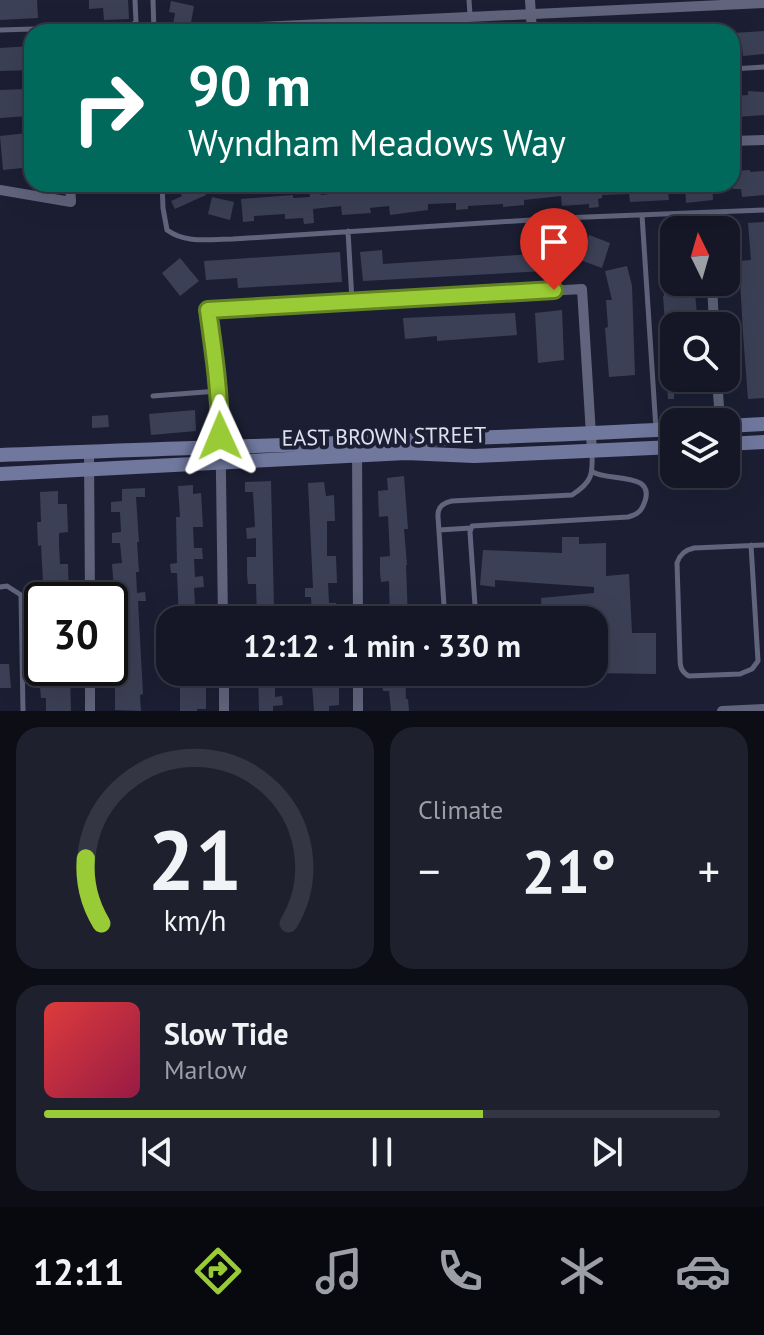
<!DOCTYPE html>
<meta charset="utf-8">
<style>
:root{--surface:#151726;--page:#1e202e;--text:#f1f3f6;--muted:#9d9fa7;--line:#343643;--accent:#99cb36}
body{margin:0;font-family:"PT Sans",sans-serif;background:var(--page);color:var(--text);height:100vh;display:flex;flex-direction:column;font-size:30px;white-space:nowrap}
*{box-sizing:border-box;margin:0}
p{font-size:26px;color:var(--muted)}
.icon{flex:none;width:44px;height:44px;fill:none;stroke:currentColor;stroke-width:2;stroke-linecap:round;stroke-linejoin:round}
.map{position:relative;height:711px;overflow:hidden}
.sheet{display:flex;flex-direction:column;gap:16px;padding:16px;background:#0c0d15;flex:1}
.sheet>*{flex:none}
.top-card{position:absolute;left:24px;top:24px;width:716px;height:168px;border-radius:24px;box-shadow:0 8px 32px #0002,0 0 0 2px var(--line);background:#00695c;color:#fff;overflow:hidden}
.needle{width:52px;rotate:355deg}
.buttons{position:absolute;left:660px;top:216px;display:grid;gap:16px}
.buttons a{display:grid;place-items:center;width:80px;height:80px;border-radius:16px;background:var(--surface);box-shadow:0 8px 32px #0002,0 0 0 2px var(--line);font-size:40px}
.speed{position:absolute;left:24px;top:582px;display:flex;gap:16px;font-size:40px;font-weight:700;text-align:center}
.speed>*{display:grid;place-content:center;width:104px;height:104px;border-radius:50%;background:var(--surface);box-shadow:0 8px 32px #0002,0 0 0 2px var(--line);line-height:1}
.speed .limit{border:4px solid #111;border-radius:12px;background:#fff;color:#111}
.pin{position:absolute;display:grid;place-items:center;width:68px;height:68px;color:#fff;margin:-82px -34px;border-radius:50% 50% 50% 0;rotate:-45deg;box-shadow:0 0 8px #0007}
.pin .icon{rotate:45deg}
.me{position:absolute;width:88px;margin:-44px;rotate:359deg;stroke-linejoin:round;filter:drop-shadow(0 0 6px #0008)}
.turn{display:flex;align-items:center;gap:28px;height:168px;padding:0 32px;font-size:36px}
.turn .icon{width:104px;height:104px;stroke-width:2.5}
.turn b{display:block;font-size:56px;line-height:68px}
.big{font-size:60px;font-weight:700;line-height:1.1}
.sheet .tile{flex:1;display:flex;flex-direction:column;justify-content:center;gap:12px;min-width:0;padding:0 28px;border-radius:24px;background:var(--page)}
.sheet .dial{align-items:center;gap:0}
.dial svg{height:208px;overflow:visible;fill:none;stroke:var(--line);stroke-width:7;stroke-linecap:round;text-anchor:middle}
.dial text{fill:var(--text);stroke:none}
.song{display:flex;align-items:center;gap:24px}
.cover{width:96px;height:96px;border-radius:12px;background:linear-gradient(135deg,hsl(0 70% 55%),hsl(340 70% 35%))}
.played{height:8px;border-radius:4px;background:linear-gradient(90deg,var(--accent) 65%,var(--line) 65%)}
.keys{display:flex;justify-content:space-around;direction:ltr}
.heat{display:flex;justify-content:space-between;align-items:center;font-size:44px;direction:ltr}
.sheet .tiles{flex:1;display:grid;gap:16px;grid-template-columns:1fr 1fr}
.tile:last-child{grid-column:span 2}
.trip{position:absolute;left:156px;top:606px;width:452px;height:80px;border-radius:24px;background:var(--surface);box-shadow:0 8px 32px #0002,0 0 0 2px var(--line);font-weight:700;line-height:80px;text-align:center}
.tabs{display:flex;height:128px;justify-content:space-around;align-items:center;background:#08090f;color:var(--muted)}
.tabs .icon{width:56px;height:56px}
.tabs .on{color:var(--accent)}
.tabs b{font-size:36px;color:var(--text)}
.map>svg:first-child{display:block}
</style>
<div class="map">
<svg width="764" height="711" viewBox="0 0 764 711">
<rect width="100%" height="100%" fill="#1c1f33"/>
<path fill="#3c4056" d="M0 0H37L38 18 0 20Z
M89 0H128L129 19 104 20 103 8 89 9Z
M171 1 194 6 190 28 173 25 175 13 169 12Z
M764 31V54L743 56 742 47H734L733 33Z
M32 46V70L0 71V48Z
M27 89 29 116 0 118V90Z
M748 91 764 92V115L736 117 735 96 748 95Z
M28 133 31 167 3 170 0 136Z
M750 170V172L764 171V195L742 197 741 189H733L732 171Z
M176 184H201L206 195 175 209 171 201 182 196Z
M490 184H667L669 200 630 202 629 194 602 195V198L598 199 599 207 589 208V204L562 206 561 196 524 200V205L503 207V204L485 205 468 206V209L456 210V203L428 204V210L390 215 389 206 370 208 371 213 342 215 341 206 313 209 314 223 304 224 303 218 285 219V214L254 216V221L243 222 241 199 293 195V198L310 197 309 189H320L321 195 408 185V188Z
M685 184H712L713 200 686 203Z
M212 197 234 202 230 220 208 214Z
M683 221 684 230H674V282H694L698 326H674V378H690L691 384 674 385V399H668L664 336H666L663 296H664L659 250 661 249 660 235 667 234 666 223Z
M764 222V398L748 399 743 334 739 261 751 260 748 223Z
M589 235 610 243 602 268 580 260Z
M571 244 573 261 545 264 546 271 363 281 360 252 382 250 383 264 548 253 547 246Z
M340 252 342 282 238 288 237 278 206 280 204 261Z
M180 258 199 281 180 296 162 273Z
M627 266 632 286 635 375 609 377 605 328 608 327 606 300H612L605 271Z
M562 310 564 360 538 363 535 313Z
M515 313 517 335 437 341V336L405 339 403 318Z
M195 410 196 431 151 435 149 414Z
M108 415 109 427 92 428V416Z
M404 476 408 529H404L407 565H406L408 620H390L389 581 381 582 380 572V557L390 556 388 516 379 517 378 491 388 490 387 478Z
M271 481 274 606 280 605 281 614 273 615V620H257L256 584H248L247 575V557H256V538L247 539 246 528 255 527 253 492H245V482Z
M324 482 326 496 334 495 335 521H327V556H336L337 583H328L329 603H336L337 613H328L329 620H312L311 597H305V588H313L308 483Z
M193 485V494L201 493 203 527H193L194 548H202L203 559H194L195 577 203 576 204 587 194 588 196 620H179L177 573H171L170 564 177 563 176 517H180L178 486Z
M145 488V497H136L139 542H137L139 572H136L137 593 145 592 146 601H138L143 694 140 695 141 711 115 710V685H125L123 650H115L113 625 123 624 122 590H114L112 564 122 563 120 543H112V533L121 532 120 512H111V502L122 501V489Z
M58 491V504H67L68 532 59 533V544L60 564H68L69 600H44L41 545 38 546 37 522H41L40 492Z
M562 537H579V544L606 543V576L629 574 632 633H656V674L594 673V620H542L541 598 594 593V587L495 580V587L480 585 483 550 562 553Z
M0 664H9L11 688H0Z
M180 672H196L197 684 206 683V709H197V711H180Z
M258 672H275V697L282 696 283 705 273 706V711H259Z
M311 672H328V679H339V705L329 706V711H314Z
M391 672H405L406 699H408L409 711H391L389 691H383L382 680 392 679Z
M486 672H552V677L488 686Z
M70 674 71 711H46V698H41L40 687 49 686 48 675Z"/>
<g fill="none" stroke-linecap="round" stroke-linejoin="round">
<path stroke="#60647c" stroke-width="5" d="M153 0 154 32
M469 0 470 15
M0 30 131 26 136 22 135 0
M732 69 764 67
M162 184 163 208 167 230C186 244 210 239 233 239L562 218 764 210
M642 215 656 429
M348 231 352 301
M153 396 218 391
M439 530 471 528
M751 545 758 661 752 669 740 674 689 676C681 672 680 666 680 658L677 563C680 554 685 550 694 548L764 545
M0 587 7 586 21 595 23 711
M445 620 438 517C437 507 443 503 452 501L572 495C592 482 593 475 592 452
M476 620 470 532 472 526 628 517C635 515 640 513 643 506 660 470 607 482 593 472"/>
<path stroke="#60647c" stroke-width="10" d="M530 0 532 32
M64 28V32
M227 32 237 28 764 3
M732 141 764 140
M0 190 71 202 70 184
M712 282 714 326
M717 378 720 422
M357 450 358 620
M89 451 90 600
M223 620 220 404 216 366 208 310 582 289 592 451
M90 668V711
M224 672V711
M358 672V711
M722 711 764 709"/>
<path stroke="#71789e" stroke-width="14" d="M726 426 764 424
M726 444 764 442
M0 455C225 446 449 441 674 429
M0 474 406 453 474 456 674 447"/>
</g>
<g fill="none" stroke-linecap="round" stroke-linejoin="round">
<defs>
<path id="route" d="M220 436C220 393 214 352 208 310L554 290"/>
</defs>
<use href="#route" stroke="#638423" stroke-width="20"/>
<use href="#route" stroke="#99cb36" stroke-width="14"/>
</g>
<g text-anchor="middle" stroke-width="8" stroke-linejoin="round" paint-order="stroke">
<g font-size="22" fill="#dee1ef" stroke="#1c1f33">
<text transform="translate(384 436) rotate(-1)" y="8">EAST BROWN STREET</text>
</g>
</g>
</svg>
<div class="buttons">
<a><svg class="needle" viewBox="-14 -14 28 28"><path d="M0-13l5 13h-10z" fill="#e53935"/><path d="M0 13l5-13h-10z" fill="#9d9fa7"/></svg></a>
<a><svg class="icon" aria-label="search" viewBox="0 0 24 24"><circle cx="10" cy="10" r="6"/><path d="M15 15l6 6"/></svg></a>
<a><svg class="icon" aria-label="layers" viewBox="0 0 24 24"><path d="M12 4l9 5-9 5-9-5zM3 14l9 5 9-5"/></svg></a>
</div>
<div class="speed"><div class="limit">30</div></div>
<div class="pin" style="left:554px;top:290px;background:#d93025"><svg class="icon" aria-label="arrive" viewBox="0 0 24 24"><path d="M6 21V4h12l-3 4 3 4H6"/></svg></div>
<svg class="me" style="left:220px;top:436px" viewBox="-20 -20 40 40"><path d="M0-17L14 15 0 8-14 15z" fill="#99cb36" stroke="#fff" stroke-width="4"/></svg>
<div class="trip">12:12 · 1 min · 330 m</div>
<div class="top-card">
<div class="turn"><svg class="icon" aria-label="right" viewBox="0 0 24 24"><path d="M7 20v-9h11M14 6l5 5-5 5"/></svg><div><b>90 m</b>Wyndham Meadows Way</div></div>
</div>
</div>
<section class="sheet">
<div class="tiles">
<div class="tile dial"><svg viewBox="0 0 100 80">
<path d="M14 69A42 42 0 1 1 86 69"/>
<path d="M14 69A42 42 0 0 1 8 44" stroke="#99cb36"/>
<text x="50" y="56" font-size="32" font-weight="700">21</text>
<text x="50" y="72" font-size="11">km/h</text>
</svg></div>
<div class="tile"><p>Climate</p>
<div class="heat"><a>−</a><b class="big">21°</b><a>+</a></div>
</div>
<div class="tile">
<div class="song"><i class="cover"></i><div><b>Slow Tide</b><p>Marlow</p></div></div>
<div class="played"></div>
<div class="keys"><svg class="icon" aria-label="previous" viewBox="0 0 24 24"><path d="M18 5L8 12l10 7zM5 5v14"/></svg><svg class="icon" aria-label="pause" viewBox="0 0 24 24"><path d="M8 5v14M16 5v14"/></svg><svg class="icon" aria-label="next" viewBox="0 0 24 24"><path d="M6 5l10 7-10 7zM19 5v14"/></svg></div>
</div>
</div>
</section>
<nav class="tabs">
<b>12:11</b>
<svg class="icon on" aria-label="directions" viewBox="0 0 24 24"><path d="M12 3l9 9-9 9-9-9zM9 14v-3h6M13 9l2 2-2 2"/></svg>
<svg class="icon" aria-label="music" viewBox="0 0 24 24"><path d="M9 18V5l10-2v13"/><circle cx="6" cy="18" r="3"/><circle cx="16" cy="16" r="3"/></svg>
<svg class="icon" aria-label="phone" viewBox="0 0 24 24"><path d="M5 4h4l2 5-3 2q2 4 5 5l2-3 5 2v4C11 20 4 13 5 4z"/></svg>
<svg class="icon" aria-label="climate" viewBox="0 0 24 24"><path d="M12 3v18M4 7l16 10M4 17L20 7"/></svg>
<svg class="icon" aria-label="car" viewBox="0 0 24 24"><path d="M5 17H2v-5l4-1 3-4h7l3 4 3 1v5h-3M9 17h6M6 11h13"/><circle cx="7" cy="17" r="2"/><circle cx="17" cy="17" r="2"/></svg>
</nav>
